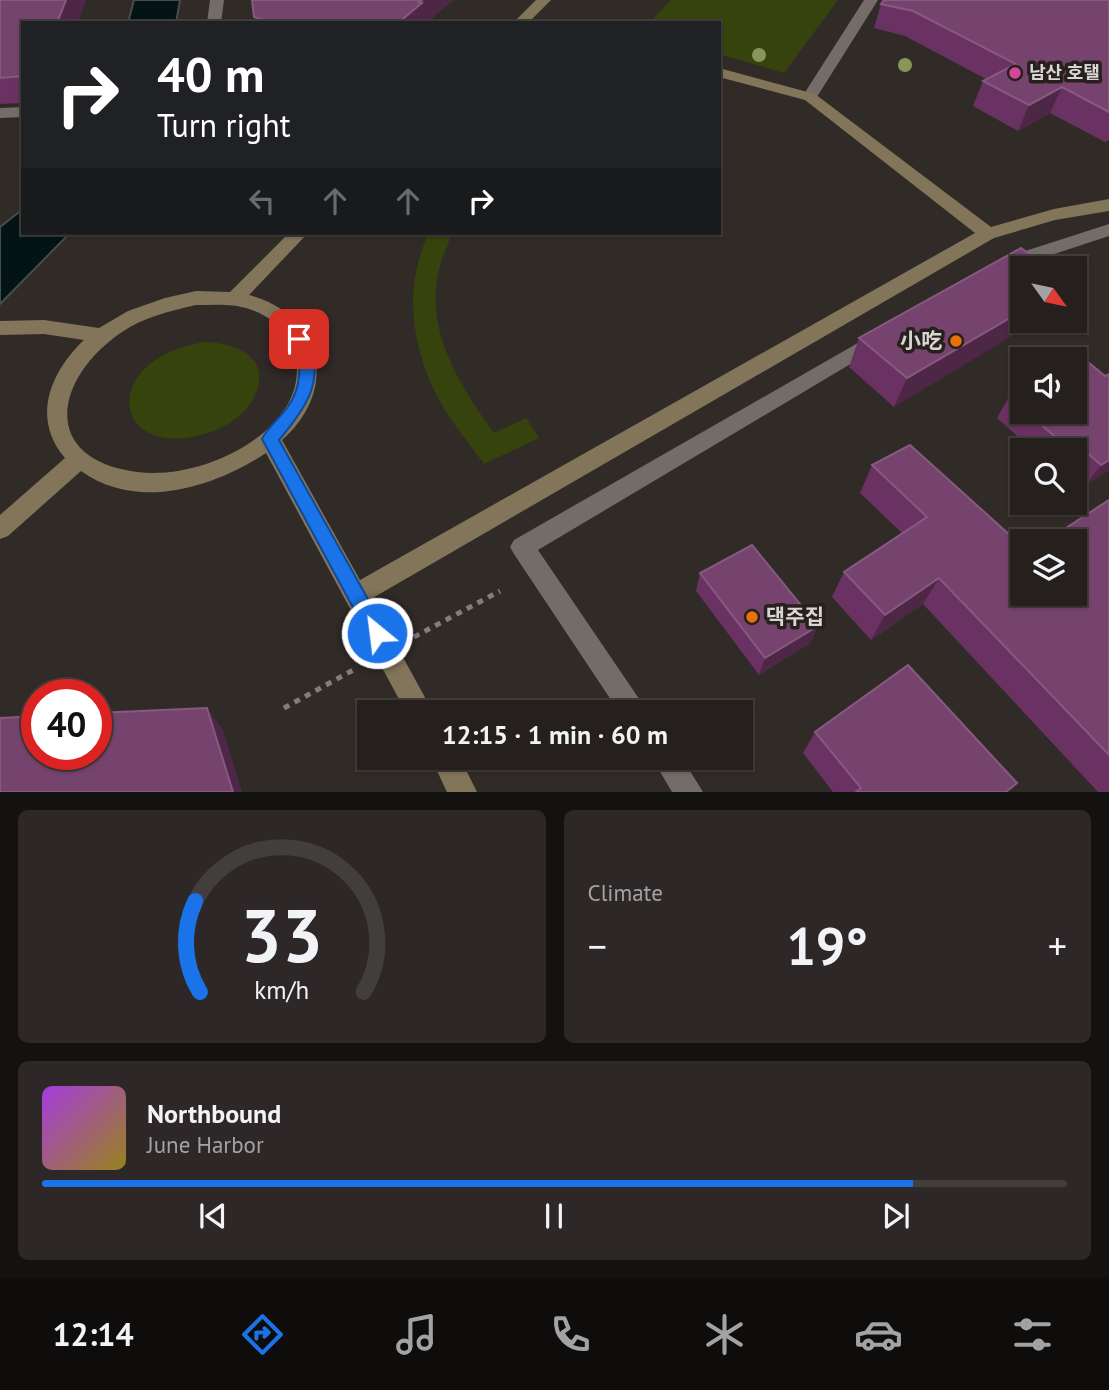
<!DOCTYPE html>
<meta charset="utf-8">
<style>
:root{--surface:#25201e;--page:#2d2827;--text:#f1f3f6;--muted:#a3a3a4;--line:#423e3c;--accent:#1a73e8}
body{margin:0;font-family:"PT Sans","Noto Sans KR",sans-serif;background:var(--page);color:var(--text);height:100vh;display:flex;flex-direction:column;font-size:26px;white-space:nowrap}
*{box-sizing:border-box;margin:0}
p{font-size:23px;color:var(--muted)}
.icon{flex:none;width:38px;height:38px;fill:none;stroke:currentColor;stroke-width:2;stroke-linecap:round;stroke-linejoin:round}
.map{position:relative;height:792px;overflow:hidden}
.drawer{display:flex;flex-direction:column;gap:18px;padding:18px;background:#141210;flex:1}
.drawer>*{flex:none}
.top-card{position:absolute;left:21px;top:21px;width:700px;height:214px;border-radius:0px;box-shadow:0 2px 5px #0004,0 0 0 2px var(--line);background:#202124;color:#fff;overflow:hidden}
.needle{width:46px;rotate:123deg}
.fabs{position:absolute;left:1010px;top:256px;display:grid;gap:14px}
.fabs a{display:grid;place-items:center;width:77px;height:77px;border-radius:0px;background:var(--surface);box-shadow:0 2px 5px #0004,0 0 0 2px var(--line);font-size:35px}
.speed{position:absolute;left:21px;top:679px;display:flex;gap:14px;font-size:35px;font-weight:700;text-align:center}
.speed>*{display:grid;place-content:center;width:91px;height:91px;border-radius:50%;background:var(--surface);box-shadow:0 2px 5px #0004,0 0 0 2px var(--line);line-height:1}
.speed .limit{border:10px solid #d22;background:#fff;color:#111}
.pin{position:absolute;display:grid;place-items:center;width:60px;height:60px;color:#fff;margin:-30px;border-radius:14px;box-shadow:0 4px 10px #0006}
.me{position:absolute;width:77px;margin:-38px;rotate:331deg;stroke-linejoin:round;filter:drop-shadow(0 0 5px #0008)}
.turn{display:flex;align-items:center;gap:24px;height:147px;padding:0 21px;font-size:32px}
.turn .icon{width:91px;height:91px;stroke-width:2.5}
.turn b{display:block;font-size:49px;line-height:60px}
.lanes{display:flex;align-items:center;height:66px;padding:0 21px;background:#0003;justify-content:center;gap:35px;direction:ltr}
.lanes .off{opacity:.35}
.big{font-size:52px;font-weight:800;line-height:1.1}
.drawer .card{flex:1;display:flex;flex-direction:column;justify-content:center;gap:10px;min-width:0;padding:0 24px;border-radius:10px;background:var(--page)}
.drawer .dial{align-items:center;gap:0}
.dial svg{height:182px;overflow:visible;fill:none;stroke:var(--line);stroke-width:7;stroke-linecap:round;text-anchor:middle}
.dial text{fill:var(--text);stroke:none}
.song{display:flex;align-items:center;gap:21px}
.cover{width:84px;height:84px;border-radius:10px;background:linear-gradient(135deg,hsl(280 70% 55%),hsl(50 70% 35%))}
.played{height:7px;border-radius:4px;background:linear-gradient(90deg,var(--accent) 85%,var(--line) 85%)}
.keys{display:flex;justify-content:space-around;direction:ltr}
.heat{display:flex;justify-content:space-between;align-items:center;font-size:38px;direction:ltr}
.drawer .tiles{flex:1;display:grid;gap:18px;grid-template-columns:1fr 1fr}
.card:last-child{grid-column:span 2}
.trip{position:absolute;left:357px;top:700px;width:396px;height:70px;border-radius:0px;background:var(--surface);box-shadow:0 2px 5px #0004,0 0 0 2px var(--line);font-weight:800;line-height:70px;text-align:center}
.menu{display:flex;height:112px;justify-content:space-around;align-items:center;background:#0f0d0c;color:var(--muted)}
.menu .icon{width:49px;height:49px}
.menu .selected{color:var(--accent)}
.menu b{font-size:32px;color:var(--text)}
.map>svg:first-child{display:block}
</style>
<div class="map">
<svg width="1109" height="792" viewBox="0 0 1109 792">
<rect width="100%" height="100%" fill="#312b28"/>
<path fill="#36430c" d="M671 0H838L784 73 719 54V23H649Z
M429 233H452C448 245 442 257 439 269 424 330 460 386 494 433L526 418 539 438 484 464C469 443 450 421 438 398 411 345 403 287 429 233Z
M206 342C242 344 274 361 252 401 243 417 222 429 205 434 110 462 98 357 206 342Z"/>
<path fill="#041314" stroke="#444e4e" stroke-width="2" d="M134 0H180L176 23H128Z
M23 209V233H70L0 304V227Z"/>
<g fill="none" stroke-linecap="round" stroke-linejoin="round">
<path stroke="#837e7c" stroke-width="5" stroke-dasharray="6 6" stroke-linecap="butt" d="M414 637 500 591
M284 708 357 668"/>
<path fill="#746c69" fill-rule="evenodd" d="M210 0H224L221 23H207Z
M864 0H878L815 100H805L802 97Z
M23 107V117L0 118V108Z
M1109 224V236L1027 263 1006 273 999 271 997 267 1013 255Z
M877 332 884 334 887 339 884 344 538 550 648 712H619L514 554 510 547 514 540Z
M652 758H682L703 792H672Z"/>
<path fill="#83755a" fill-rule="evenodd" d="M536 0H551L528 23H513Z
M719 68 815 94 991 227 1054 209 1109 199V211L1055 220 994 238 371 599 433 712H406L266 453C214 487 138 512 81 471L8 536 0 539V515L65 458C31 419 50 372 84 340L44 334 0 335V321L44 320 99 328 128 311 165 298 196 291 230 292 289 233H308L249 295C324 315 339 390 282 440L360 580 975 233 805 100 719 77ZM196 305C213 305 232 303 249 309 289 321 309 364 289 402 263 450 189 479 137 472 38 459 55 377 122 332 144 317 170 311 196 305Z
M431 758H460L477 792H447Z"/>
</g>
<g fill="#889759">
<circle cx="759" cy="55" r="7"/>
<circle cx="905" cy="65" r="7"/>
</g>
<path fill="#6a3163" d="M0 0H86L77 23H23V103L0 104Z
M252 0H453L426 23H256Z
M1109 0V140L1105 142 1050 113 1018 131 973 106 983 81 986 79 905 36 874 28 881 4Z
M1021 248 894 407 849 367 859 338Z
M1022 390V411H1074L1109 470 1086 485 1074 475V450H1033L997 418 1009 397Z
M872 465 1022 593 1109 500V792H1098L923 604 871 640 832 597 844 572 902 533 860 493Z
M700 573 818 626 810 643 759 675 696 591Z
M815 732 1007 792H833L803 753Z"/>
<path fill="#4e2746" d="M66 0H86L77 23H57Z
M422 0H453L426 23H398Z
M1062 87 1050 113 1018 131 1029 105Z
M1022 311V320H1039L894 407 907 378Z
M1073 440 1066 450H1062L1065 445Z
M1109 460V470L1086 485 1101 465Z
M939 578 923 604 871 640 885 615Z
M818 626 810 643 759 675 765 658Z
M207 708 223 730 242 792H233Z"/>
<path fill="#76436f" stroke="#865a7f" stroke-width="2" d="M0 0H66L57 23H23V76L0 78Z
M252 0H422L419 2 422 3 398 23H274L254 17Z
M884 0H1109V112L1062 87 1029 105 983 81 1016 64 913 11 881 4Z
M1021 248 1049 268H1022V311L907 378 859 338Z
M1082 357 1105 376 1109 374V460L1101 465 1073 440 1065 445 1025 411H1074V361Z
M1022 390V408L1009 397Z
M910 445 1022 546V593H1074V541H1046L1109 500V755L939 578 885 615 844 572 927 517 872 465Z
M752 545 818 626 765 658 700 573Z
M908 665 1017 783 1006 792H856L861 788 815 732Z
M207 708 233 792H0V718L37 716V754H96V713Z"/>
<path fill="#1a73e8" stroke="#114b97" stroke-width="2" d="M299 333 305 335C328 377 307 407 279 440L383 626 386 633 383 639 377 642 370 639 262 439C268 427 279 419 287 408 302 388 303 360 292 339Z"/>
<circle fill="#d1479c" stroke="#27211e" stroke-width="2.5" cx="1015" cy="73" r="7"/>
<g fill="#e8710a" stroke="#27211e" stroke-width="2.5">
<circle cx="956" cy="341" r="7"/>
<circle cx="752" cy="617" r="7"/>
</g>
<g text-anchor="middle" stroke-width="7" stroke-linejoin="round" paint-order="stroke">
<g font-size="18" font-weight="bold" fill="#dad6d4" stroke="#27211e" text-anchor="start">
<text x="1029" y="79">남산 호탤</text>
</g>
<g font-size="21" font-weight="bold" fill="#dad6d4" stroke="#27211e" text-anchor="end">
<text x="942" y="348">小吃</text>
<text x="766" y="624" text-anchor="start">댁주집</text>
</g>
</g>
</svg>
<div class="fabs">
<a><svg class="needle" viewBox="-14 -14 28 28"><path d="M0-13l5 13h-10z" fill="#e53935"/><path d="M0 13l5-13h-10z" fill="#a3a3a4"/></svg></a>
<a><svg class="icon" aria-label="sound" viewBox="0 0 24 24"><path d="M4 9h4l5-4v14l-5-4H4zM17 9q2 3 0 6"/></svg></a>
<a><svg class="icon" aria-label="search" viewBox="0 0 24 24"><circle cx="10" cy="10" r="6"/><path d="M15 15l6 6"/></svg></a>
<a><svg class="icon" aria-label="layers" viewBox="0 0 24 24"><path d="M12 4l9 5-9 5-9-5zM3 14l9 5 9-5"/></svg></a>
</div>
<div class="speed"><div class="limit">40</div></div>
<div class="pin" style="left:299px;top:339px;background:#d93025"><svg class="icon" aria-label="arrive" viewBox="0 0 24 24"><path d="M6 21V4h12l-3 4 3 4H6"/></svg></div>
<svg class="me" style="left:377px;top:633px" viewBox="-20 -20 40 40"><circle r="17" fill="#1a73e8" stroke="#fff" stroke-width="3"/><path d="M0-11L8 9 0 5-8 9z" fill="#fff"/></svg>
<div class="trip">12:15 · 1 min · 60 m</div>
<div class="top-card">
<div class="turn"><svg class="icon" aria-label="right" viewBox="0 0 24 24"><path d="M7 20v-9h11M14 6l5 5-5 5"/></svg><div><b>40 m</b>Turn right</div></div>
<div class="lanes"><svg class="icon off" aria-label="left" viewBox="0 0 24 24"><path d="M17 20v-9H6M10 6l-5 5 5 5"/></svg><svg class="icon off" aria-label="ahead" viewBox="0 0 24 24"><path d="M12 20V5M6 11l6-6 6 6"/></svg><svg class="icon off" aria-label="ahead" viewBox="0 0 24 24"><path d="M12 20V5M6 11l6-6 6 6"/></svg><svg class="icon" aria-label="right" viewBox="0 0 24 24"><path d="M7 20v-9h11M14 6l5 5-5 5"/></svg></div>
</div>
</div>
<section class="drawer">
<div class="tiles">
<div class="card dial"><svg viewBox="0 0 100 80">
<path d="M14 69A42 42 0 1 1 86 69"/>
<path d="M14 69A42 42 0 0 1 12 29" stroke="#1a73e8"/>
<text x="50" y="56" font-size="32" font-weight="700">33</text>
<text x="50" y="72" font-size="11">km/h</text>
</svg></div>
<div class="card"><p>Climate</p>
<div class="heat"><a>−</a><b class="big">19°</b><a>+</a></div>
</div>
<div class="card">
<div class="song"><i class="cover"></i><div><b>Northbound</b><p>June Harbor</p></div></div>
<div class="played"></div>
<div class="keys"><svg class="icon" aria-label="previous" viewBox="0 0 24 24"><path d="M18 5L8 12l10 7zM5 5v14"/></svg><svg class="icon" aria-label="pause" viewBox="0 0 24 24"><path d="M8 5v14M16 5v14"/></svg><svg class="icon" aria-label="next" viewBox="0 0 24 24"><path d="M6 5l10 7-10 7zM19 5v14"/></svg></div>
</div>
</div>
</section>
<nav class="menu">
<b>12:14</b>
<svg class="icon selected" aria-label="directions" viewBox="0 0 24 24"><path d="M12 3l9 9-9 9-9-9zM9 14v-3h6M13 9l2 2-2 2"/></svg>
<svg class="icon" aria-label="music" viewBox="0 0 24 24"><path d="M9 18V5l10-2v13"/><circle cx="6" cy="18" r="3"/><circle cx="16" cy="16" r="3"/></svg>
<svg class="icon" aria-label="phone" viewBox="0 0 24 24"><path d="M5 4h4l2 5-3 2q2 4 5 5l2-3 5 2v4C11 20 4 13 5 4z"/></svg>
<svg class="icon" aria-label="climate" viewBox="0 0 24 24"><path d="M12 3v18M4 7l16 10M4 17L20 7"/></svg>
<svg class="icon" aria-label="car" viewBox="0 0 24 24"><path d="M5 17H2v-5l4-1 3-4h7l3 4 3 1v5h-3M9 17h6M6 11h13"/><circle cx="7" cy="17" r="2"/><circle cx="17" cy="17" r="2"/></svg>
<svg class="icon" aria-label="filters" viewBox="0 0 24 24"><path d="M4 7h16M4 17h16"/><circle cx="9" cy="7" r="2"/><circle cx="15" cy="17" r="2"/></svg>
</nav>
